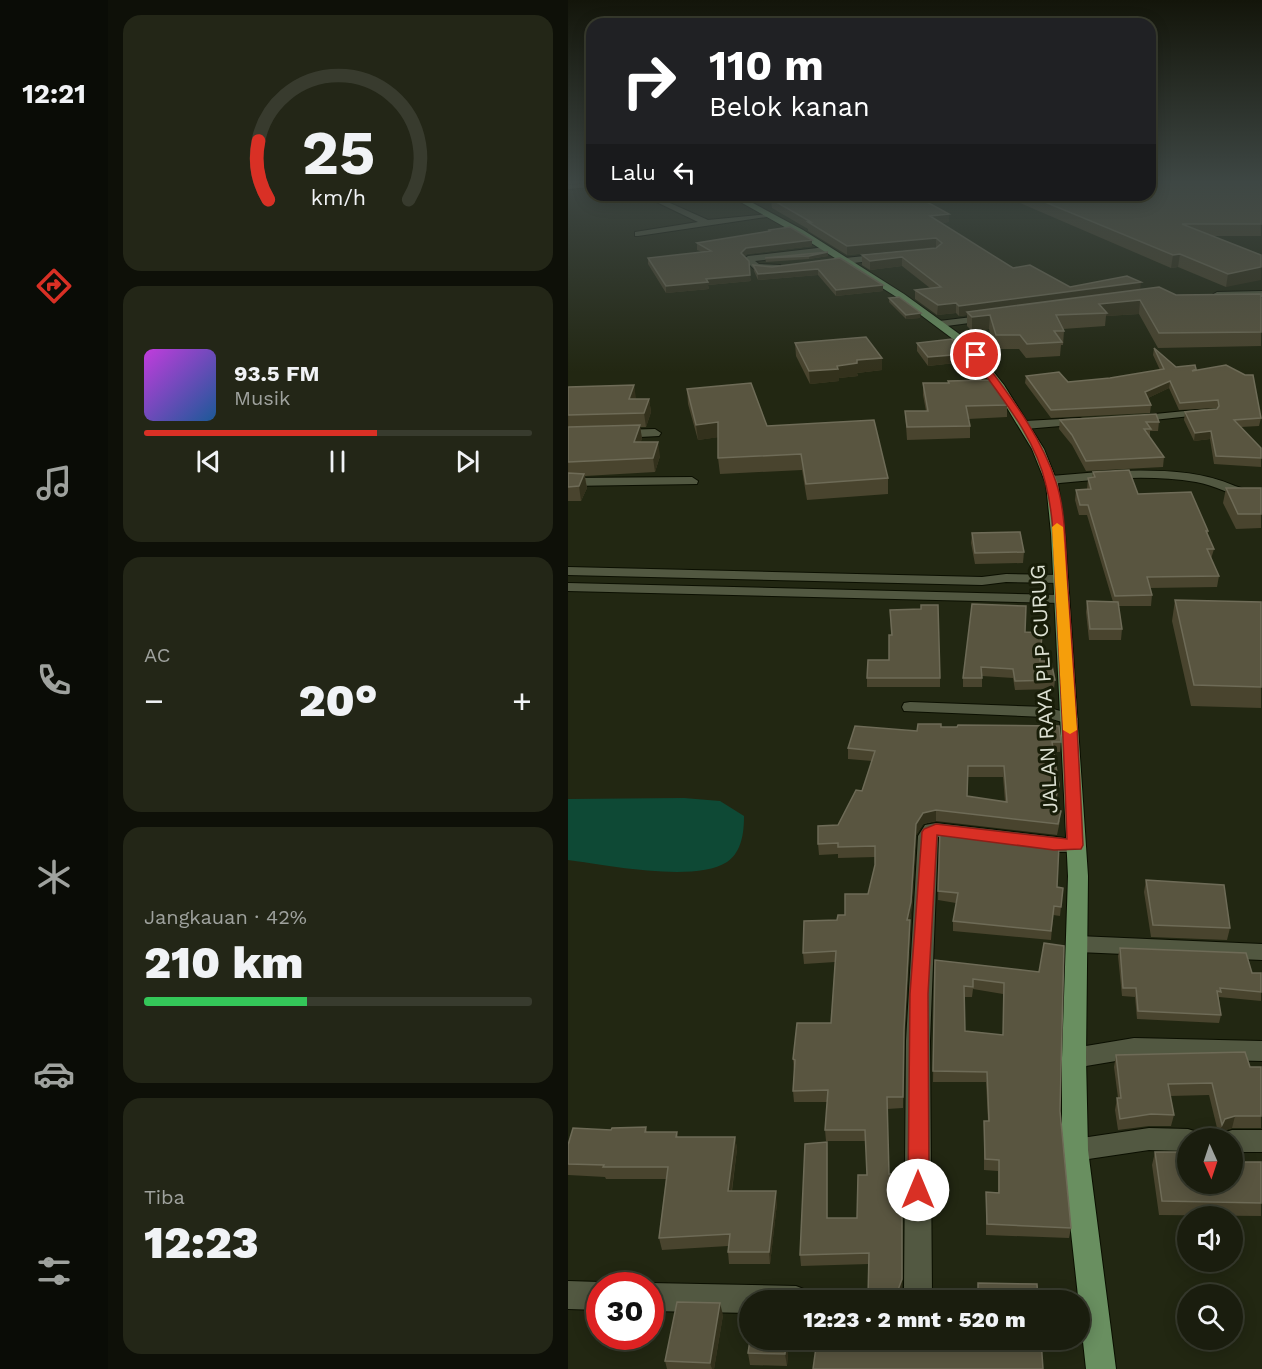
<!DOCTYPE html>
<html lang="id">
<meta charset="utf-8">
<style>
:root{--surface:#1a1d0e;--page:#232617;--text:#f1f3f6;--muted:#9fa29e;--line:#383b2e;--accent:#d93025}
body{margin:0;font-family:"Work Sans",sans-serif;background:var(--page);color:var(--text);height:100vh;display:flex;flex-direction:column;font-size:22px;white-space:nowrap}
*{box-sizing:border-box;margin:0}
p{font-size:20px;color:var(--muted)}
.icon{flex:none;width:33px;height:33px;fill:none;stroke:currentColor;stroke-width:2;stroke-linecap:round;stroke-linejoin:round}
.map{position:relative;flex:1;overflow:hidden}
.sheet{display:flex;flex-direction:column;gap:15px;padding:15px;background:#0e1008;width:460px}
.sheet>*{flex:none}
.guide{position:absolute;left:18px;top:18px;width:570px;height:183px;border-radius:18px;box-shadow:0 3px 15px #0003,0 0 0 2px var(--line);background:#202124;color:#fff;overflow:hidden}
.needle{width:39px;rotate:177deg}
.buttons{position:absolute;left:609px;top:1128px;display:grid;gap:12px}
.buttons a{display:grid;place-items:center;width:66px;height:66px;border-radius:50%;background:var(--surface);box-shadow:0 3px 15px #0003,0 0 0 2px var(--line);font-size:30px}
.speed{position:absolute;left:18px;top:1272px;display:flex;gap:12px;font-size:30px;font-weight:700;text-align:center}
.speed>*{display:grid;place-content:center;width:78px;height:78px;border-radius:50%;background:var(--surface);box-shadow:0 3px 15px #0003,0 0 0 2px var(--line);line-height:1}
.speed .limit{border:9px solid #d22;background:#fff;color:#111}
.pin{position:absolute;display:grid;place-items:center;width:51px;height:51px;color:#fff;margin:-26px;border:3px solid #fff;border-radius:50%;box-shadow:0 2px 6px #0007}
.me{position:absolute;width:66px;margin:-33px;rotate:0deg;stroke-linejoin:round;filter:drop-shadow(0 0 4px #0008)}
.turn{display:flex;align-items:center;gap:21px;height:126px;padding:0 24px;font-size:27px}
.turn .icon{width:78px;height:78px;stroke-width:2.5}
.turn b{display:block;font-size:42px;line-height:51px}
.then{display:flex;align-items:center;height:57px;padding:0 24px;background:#0003;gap:12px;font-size:22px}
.big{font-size:45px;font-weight:800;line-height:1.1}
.sheet .card{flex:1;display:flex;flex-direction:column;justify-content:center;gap:9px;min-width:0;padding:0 21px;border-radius:18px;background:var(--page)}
.sheet .dial{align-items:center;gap:0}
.dial svg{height:156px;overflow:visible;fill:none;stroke:var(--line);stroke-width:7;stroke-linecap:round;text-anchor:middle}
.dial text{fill:var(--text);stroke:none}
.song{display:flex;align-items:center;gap:18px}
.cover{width:72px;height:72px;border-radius:9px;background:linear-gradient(135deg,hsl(290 70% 55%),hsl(210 70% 35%))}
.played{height:6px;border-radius:3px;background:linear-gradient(90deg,var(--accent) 60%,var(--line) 60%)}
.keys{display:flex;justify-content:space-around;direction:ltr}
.heat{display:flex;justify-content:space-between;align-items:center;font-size:33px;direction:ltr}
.charge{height:9px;border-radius:4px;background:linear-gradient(90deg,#34c759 42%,var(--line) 0)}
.trip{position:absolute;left:171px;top:1290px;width:351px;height:60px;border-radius:30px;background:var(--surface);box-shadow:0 3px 15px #0003,0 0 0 2px var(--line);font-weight:800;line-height:60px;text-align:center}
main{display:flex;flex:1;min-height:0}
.menu{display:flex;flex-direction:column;width:108px;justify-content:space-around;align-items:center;background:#0a0c06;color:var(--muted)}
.menu .icon{width:42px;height:42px}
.menu .active{color:var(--accent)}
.menu b{font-size:27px;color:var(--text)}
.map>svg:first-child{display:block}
</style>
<main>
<nav class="menu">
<b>12:21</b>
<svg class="icon active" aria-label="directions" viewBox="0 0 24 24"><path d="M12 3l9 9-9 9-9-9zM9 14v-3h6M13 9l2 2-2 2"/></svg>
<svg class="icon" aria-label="music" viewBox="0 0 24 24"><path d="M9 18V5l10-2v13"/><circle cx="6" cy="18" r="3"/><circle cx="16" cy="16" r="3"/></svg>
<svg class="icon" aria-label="phone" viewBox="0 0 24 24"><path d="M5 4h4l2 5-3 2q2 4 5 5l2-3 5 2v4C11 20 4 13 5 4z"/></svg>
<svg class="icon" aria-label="climate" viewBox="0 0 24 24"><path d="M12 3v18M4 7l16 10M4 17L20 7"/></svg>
<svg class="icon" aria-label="car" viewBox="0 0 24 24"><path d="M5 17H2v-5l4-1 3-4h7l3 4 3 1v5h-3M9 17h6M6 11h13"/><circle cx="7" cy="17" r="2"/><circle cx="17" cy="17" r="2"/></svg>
<svg class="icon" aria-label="filters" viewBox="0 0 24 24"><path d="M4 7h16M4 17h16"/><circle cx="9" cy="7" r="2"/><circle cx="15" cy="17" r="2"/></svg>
</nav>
<section class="sheet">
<div class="card dial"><svg viewBox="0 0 100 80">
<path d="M14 69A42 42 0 1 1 86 69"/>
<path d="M14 69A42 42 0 0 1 9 39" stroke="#d93025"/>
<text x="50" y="56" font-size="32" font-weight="700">25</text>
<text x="50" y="72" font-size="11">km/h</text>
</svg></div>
<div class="card">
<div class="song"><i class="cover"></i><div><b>93.5 FM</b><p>Musik</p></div></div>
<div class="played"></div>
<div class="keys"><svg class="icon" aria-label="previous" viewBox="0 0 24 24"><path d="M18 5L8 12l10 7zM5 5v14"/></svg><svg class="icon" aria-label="pause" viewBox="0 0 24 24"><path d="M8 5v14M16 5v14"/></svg><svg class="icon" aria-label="next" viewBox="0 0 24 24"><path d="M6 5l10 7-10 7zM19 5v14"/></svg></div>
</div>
<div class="card"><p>AC</p>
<div class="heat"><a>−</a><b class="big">20°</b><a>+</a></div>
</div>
<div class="card"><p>Jangkauan · 42%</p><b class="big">210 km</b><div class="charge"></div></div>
<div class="card"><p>Tiba</p><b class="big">12:23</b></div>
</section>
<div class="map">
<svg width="694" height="1369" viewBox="0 0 694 1369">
<rect width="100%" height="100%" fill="#222712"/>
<path fill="#0e4935" d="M116 798 152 801 176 816C176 832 174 852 159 862 126 883 40 865 0 860V799Z"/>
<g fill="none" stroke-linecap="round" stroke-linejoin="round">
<defs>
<path id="minor" d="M24 183V187L0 189V185Z
M74 195H84L140 220 201 214 205 216 70 236H67V232L130 222Z
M258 247 261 248V252L187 261 191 264 212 265 213 267 209 270 186 269 176 259 180 256Z
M316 254 319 255V259L277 264 273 261 277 258Z
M694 291V297L649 298 644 295 649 292Z
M421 315 424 316V320L371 327 366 324 371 321Z
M637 409 641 410V414L567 422 561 419 567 416Z
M512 418 516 420V424L457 429 451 425 457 421Z
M87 429 93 433 91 436 52 438 46 434 52 430Z
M543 471C585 470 628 469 667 486 674 488 682 491 688 496L681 500C663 495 647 485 628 482 580 474 531 479 483 484L477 480 483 476Z
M124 477 130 481 129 484 0 486V478Z
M0 567 414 577 438 574 493 575 500 579 493 583 438 582 414 585 0 575Z
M0 583 493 595 500 599 493 603 0 591Z
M342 702 478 707 507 715 510 719 507 723 501 724 477 717 336 711 334 707 336 703Z
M368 823 514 840 517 845 514 850C485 858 403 841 370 837L362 1041 364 1295 362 1300H332L336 1290 338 1041 350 836 357 825Z
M510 936 694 944V960L510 952 502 950 499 944 502 938Z
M566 1038 694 1041V1061L566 1058 506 1068 498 1065 494 1058 498 1051 506 1048Z
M581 1128 620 1129 629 1132 632 1138H620V1151L581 1150 507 1161 498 1158 494 1150 498 1142 507 1139Z
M664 1130H694V1152H664V1138H653L655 1133Z
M0 1281 32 1282 40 1286H32V1310L0 1309Z
M82 1283 228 1286 238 1290 242 1300H182V1313L82 1311V1286H77Z"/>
<path id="primary" d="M160 195H170L235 230 336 294 401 341 436 385 476 449 490 484 497 533 520 876 518 1058 520 1150 548 1369H518L494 1150V1058L500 876 483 533 478 484 464 449 427 388 393 345 330 298 229 234Z"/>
</defs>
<use href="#minor" stroke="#0b0f00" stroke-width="2"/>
<use href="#primary" stroke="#0b0f00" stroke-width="2"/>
<use href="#minor" fill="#525841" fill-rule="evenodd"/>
<use href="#primary" fill="#698f60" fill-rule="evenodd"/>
</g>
<path fill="#49442e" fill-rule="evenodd" d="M693 188V236H645L693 255 658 287 610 267 603 268 443 199 442 195H582Z
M118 195H150V197L128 201Z
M317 197 381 214V222L373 223 445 268 502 287 572 289 608 295 693 294V346L590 348 571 314 538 316 537 326 495 329 496 331 495 345H493L492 356 458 358 451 349H427L421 329 404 331 399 326V315L391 316 388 313 369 315 347 299V290L362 288 334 266 302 270 294 265V255L369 248 368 247 279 255 240 231V229L204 208 203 199Z
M201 230 244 246 179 254 176 256 183 281 140 285 141 289 98 293 80 264V258L134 252 129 250V243L201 231Z
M260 252V256L241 259 198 262 197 258Z
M272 258 315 285V291L268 296 250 275 190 280 186 271 185 265 204 267Z
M321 298 352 318 338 319 321 302Z
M227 343 314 370 289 373 290 376 271 378V381L242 384 228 356Z
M349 343 396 362 360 366 349 351Z
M586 348 608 367 628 369V370L693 418 691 426 673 427 693 448V467L646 464 642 439 626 441 616 420 617 412 649 409V408L611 410 601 388 580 398 583 405 582 413 483 418 457 383 458 376 500 382 542 378 592 370 585 355Z
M380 381 439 405V417L400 419 402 426V438L339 440 337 411H358L355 395V383H380Z
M66 385 67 399H81L83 412 78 427H72L74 439 72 442 92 456 87 472 17 476 19 488 13 501H0V387Z
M119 389 199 426 320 478V494L239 500 234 470 152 474 150 458V437L130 440 120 404Z
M492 420 591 422 590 431H582V437L596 457 595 467 518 471 504 445 491 429Z
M525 472 570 494 640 531V535L646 549 643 559 651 576 649 587 582 588 584 595 583 606H551L554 629 553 640H521L518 612 519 601 545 602 519 515H511L507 500 508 490 519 489 520 478H524Z
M658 488H693V528L668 529 655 503Z
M404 533 456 552 455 563 407 564 403 543Z
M607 600 693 602V708L623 706 604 621Z
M322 610 372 678V687H299V678L321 660 323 635Z
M457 632 472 661 487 680 486 689 447 690 445 678 414 676V687H395V678Z
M373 727 493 742 492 752H486L490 795 486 810 492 821 489 835 368 821 355 824 348 835 343 913 342 920V931L336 1041 335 1108 319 1109 321 1174 333 1291 341 1296 410 1299V1283L470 1300 300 1297 301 1264 233 1266 232 1255 259 1142 260 1218H289L299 1175 298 1141H258L257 1130 259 1102H226L225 1091 227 1071H226L225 1059 263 1023 267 962 236 964 235 953 269 920 277 915 300 894 307 865V857L270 858V854L251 855 250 844 270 825 294 791 304 761 280 759V748L349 731ZM400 777H435L437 802 399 796Z
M372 830 489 887 495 888 492 916 485 915 483 940 385 931V921L388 903 370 900Z
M578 880 662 928 659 940 583 937 576 892Z
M552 948 684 973H693V1001L651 997V999L653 1015 651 1023 569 1019 567 997 554 996 550 956Z
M367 960 471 972 492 1111 503 1228 501 1238 418 1235V1192H430V1171L416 1170V1121H420L418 1082H365ZM405 989 435 994V1035L397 1031V997H404Z
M548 1055 682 1067H693V1128H664L654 1131 651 1136 641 1095 602 1096 606 1115 603 1126H581L550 1130 547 1110 549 1098H550L546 1067Z
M78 1127 79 1132H109L110 1137H167L169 1149 164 1191 209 1203 202 1264H161L160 1252V1246L94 1250 91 1238 98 1179H38L37 1177 0 1175V1145L43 1130Z
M587 1152 620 1184 693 1162V1216L591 1215 584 1165Z
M155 1315 146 1369H99L97 1361Z
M182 1340H221L219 1366 182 1365 180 1353Z"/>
<path fill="#33311c" d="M127 195H150V197L128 201Z
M381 214V222L362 225V216Z
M368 238V247L279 255V246Z
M244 240V246L179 254 174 259 173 253 178 248Z
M260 252V256L241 259V256Z
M612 254 610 267 603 268 605 255Z
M334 257V266L302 270V261Z
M693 267V280L658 287 660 274Z
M250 269V275L190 280V274Z
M182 275 183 281 140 285 141 289 98 293V286L138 279Z
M573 282 572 292 399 312V315L391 316V306Z
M315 285V291L268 296V290Z
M572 300 571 314 538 316 539 313 531 304Z
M388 303V313L369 315 370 305Z
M353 313 352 318 338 319V315Z
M422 315 421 329 404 331V317Z
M396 354V362L360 366V357Z
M314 358V370L289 373 290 376 271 378V381L242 384 241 371 269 366 289 360Z
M602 381 601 388 576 400 577 392Z
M66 385 68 398 63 413 61 399Z
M81 399 83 412 78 427 76 413Z
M150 422 152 437 130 440 128 425Z
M72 425 74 439 68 456 66 442Z
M643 431 642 439 626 441 627 433Z
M90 442 92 456 87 472 85 458Z
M16 474 19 488 13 501 11 486Z
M491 785 490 795 484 820 485 809Z
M368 810V821L355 824 348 835 343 913 340 931 339 920 348 824 355 813Z
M342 920 336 1041 335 1108 336 1030Z
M667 1116 664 1128 654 1131 651 1136 654 1125 657 1119Z
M167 1137 169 1149 162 1202 160 1191Z
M259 1142 260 1153V1229L259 1218Z
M334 1174V1290L330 1300Z
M208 1191 209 1203 202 1264 201 1252Z
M152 1303 155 1315 146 1369H144L142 1363Z
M218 1340H221L219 1366 217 1354Z"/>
<path fill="#595540" stroke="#6e6b57" stroke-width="1.5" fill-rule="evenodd" d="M582 181H690L693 188V224H614L693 255V267L660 274 612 254 605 255 460 195H540L544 196V195H582Z
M234 195H314L317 197 336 195 339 197 348 196 381 214 362 216 445 268 462 265 502 287 559 276 573 282 391 306 388 303 370 305 347 290 373 287 334 257 302 261 294 255 368 248 374 243 368 238 279 246 240 222H243L203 199Z
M222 227 244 240 178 248 173 253 181 261 182 275 138 279 140 282 98 286 80 258 143 251 129 243 202 231 201 230Z
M260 252 241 256 197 258Z
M272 258 315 285 268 290 250 269 190 274 185 265 204 267Z
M591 287 608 295 693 294V332L591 333 572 300 531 304 539 313 488 315 496 331H486L494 342 459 344 452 335H428L422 315 404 317 399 312Z
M331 297 353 313 338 315 321 298Z
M298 337 314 358 289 360V363L269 366 270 369 241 371 227 343Z
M384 339 396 354 360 357 349 343Z
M586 348 608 367 627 365 628 369 624 371 658 365 677 375H685L693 418 666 420 693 448V458L648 456 643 431 627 433 617 412 649 409 651 406 650 400 612 403 602 381 577 392 583 405 483 410 458 376 491 372 500 382 542 378 596 369Z
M424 380 435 392 439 405 398 406 402 426 339 427 337 411H360L355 383H381L380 381Z
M183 383 199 426 306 420 320 478 238 484 233 454 150 458V422L128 425 119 389Z
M66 385 61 399H81L76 413 0 415V387Z
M588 414 591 422H578L583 429H576L596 457 518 461 504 435 492 420Z
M72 425 66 442H90L85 458 0 462V427Z
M561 470 570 494 623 492 640 531H638L646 549H639L651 576 579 577 584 595 547 596 520 505H512L508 490 523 489 520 478 527 477 525 472Z
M0 473 16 474 11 486 0 487Z
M658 488H693V514H670Z
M452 532 456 552 407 553 404 533Z
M607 600 693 602V687L626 685Z
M519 601 550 602 554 629H522Z
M404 604 458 606 457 632 474 633 472 661H483L487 680 447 681 445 669 413 667 414 678H395Z
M353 605H370L372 678H299L300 660H321V635H324L322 610 353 609Z
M350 724H373V727H389L390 725 491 726 493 742H484L491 785 485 809 493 811 490 824 368 810 355 813 348 824 343 902 339 920H342L336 1030 335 1097H319L321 1174H334V1279L330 1290 341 1291V1296L410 1299V1283L469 1284 470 1300H254V1295L300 1297 301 1253 232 1255 237 1144 259 1142V1218H289L290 1175H299L297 1130H257L260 1090 225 1091 227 1060 225 1059 229 1023H263L268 951 235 953 236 921 269 920 270 915H277V894H300L307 865V846L270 847V843L250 844V826L270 825 288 790 294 791 307 751 280 748 287 726 349 731ZM400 766H436L439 802 399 796Z
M372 830 444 841 491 845 489 887 495 888 493 907 486 906 483 931 385 921 390 893 370 891Z
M578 880 656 885 662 928 585 925Z
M476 943 496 946 492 1111 503 1228 419 1224 418 1192 431 1193V1160L417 1159 416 1121H421L419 1072 365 1071 367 960 471 972ZM405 979 436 983 435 1035 397 1031 396 986 405 987Z
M552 948 678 953 684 973H693V992L652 988 653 992 649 991 653 1015 570 1011 568 988H555Z
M677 1052 682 1067H693V1116H667L657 1119 654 1125 644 1083 600 1084 606 1115 583 1114 552 1119 549 1098H553L548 1055Z
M78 1127 77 1132H109L108 1137H167L160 1191H208L201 1252H160L162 1234 91 1238 100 1167H35L36 1165 0 1164V1145L5 1128 43 1130 44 1128Z
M587 1152H620V1184H664V1162H693V1203L594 1201Z
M109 1302 152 1303 142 1363 97 1361Z
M182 1340H218L217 1354 180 1353Z
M249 1340H473L475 1369H245Z"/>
<linearGradient id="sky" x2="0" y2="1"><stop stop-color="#13150a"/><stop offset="0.49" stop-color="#3e4744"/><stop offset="1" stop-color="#3e4744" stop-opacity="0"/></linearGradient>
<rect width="694" height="372" fill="url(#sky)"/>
<path fill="#d93025" stroke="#8d1f18" stroke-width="1.5" d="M404 354H411C440 394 472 433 488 482 498 511 498 558 500 590 507 675 511 760 515 845L513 849 486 850 369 835 360 994 361 1190 358 1196 350 1199 343 1196 340 1190 342 994 354 832 356 829 368 824 499 839C496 759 493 678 488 598 486 561 487 521 478 485 467 436 431 395 403 355Z"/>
<path fill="#f59e0b" d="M489 523 495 527 509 730 502 734 495 730 484 527Z"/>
<g text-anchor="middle" stroke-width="6" stroke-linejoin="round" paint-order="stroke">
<g font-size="21" fill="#dde1d3" stroke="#181d08">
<text transform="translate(476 689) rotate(-93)" y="7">JALAN RAYA PLP CURUG</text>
</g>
</g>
</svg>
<div class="buttons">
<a><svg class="needle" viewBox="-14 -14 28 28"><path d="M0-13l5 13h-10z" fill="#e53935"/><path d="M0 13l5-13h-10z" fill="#9fa29e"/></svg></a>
<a><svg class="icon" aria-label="sound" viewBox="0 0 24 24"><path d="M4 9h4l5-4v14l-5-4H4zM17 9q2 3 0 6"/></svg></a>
<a><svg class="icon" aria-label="search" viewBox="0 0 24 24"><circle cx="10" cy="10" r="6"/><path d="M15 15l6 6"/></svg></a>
</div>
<div class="speed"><div class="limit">30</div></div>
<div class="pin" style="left:408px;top:355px;background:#d93025"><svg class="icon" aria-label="arrive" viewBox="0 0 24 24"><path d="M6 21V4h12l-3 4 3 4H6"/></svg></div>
<svg class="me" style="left:350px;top:1190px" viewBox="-20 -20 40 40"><circle r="19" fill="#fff"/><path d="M0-13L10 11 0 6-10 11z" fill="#d93025"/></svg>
<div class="trip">12:23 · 2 mnt · 520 m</div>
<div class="guide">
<div class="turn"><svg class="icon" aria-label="right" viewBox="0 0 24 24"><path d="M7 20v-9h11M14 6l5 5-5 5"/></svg><div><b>110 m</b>Belok kanan</div></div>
<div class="then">Lalu<svg class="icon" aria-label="left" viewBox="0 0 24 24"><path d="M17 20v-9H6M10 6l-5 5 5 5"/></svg></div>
</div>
</div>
</main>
